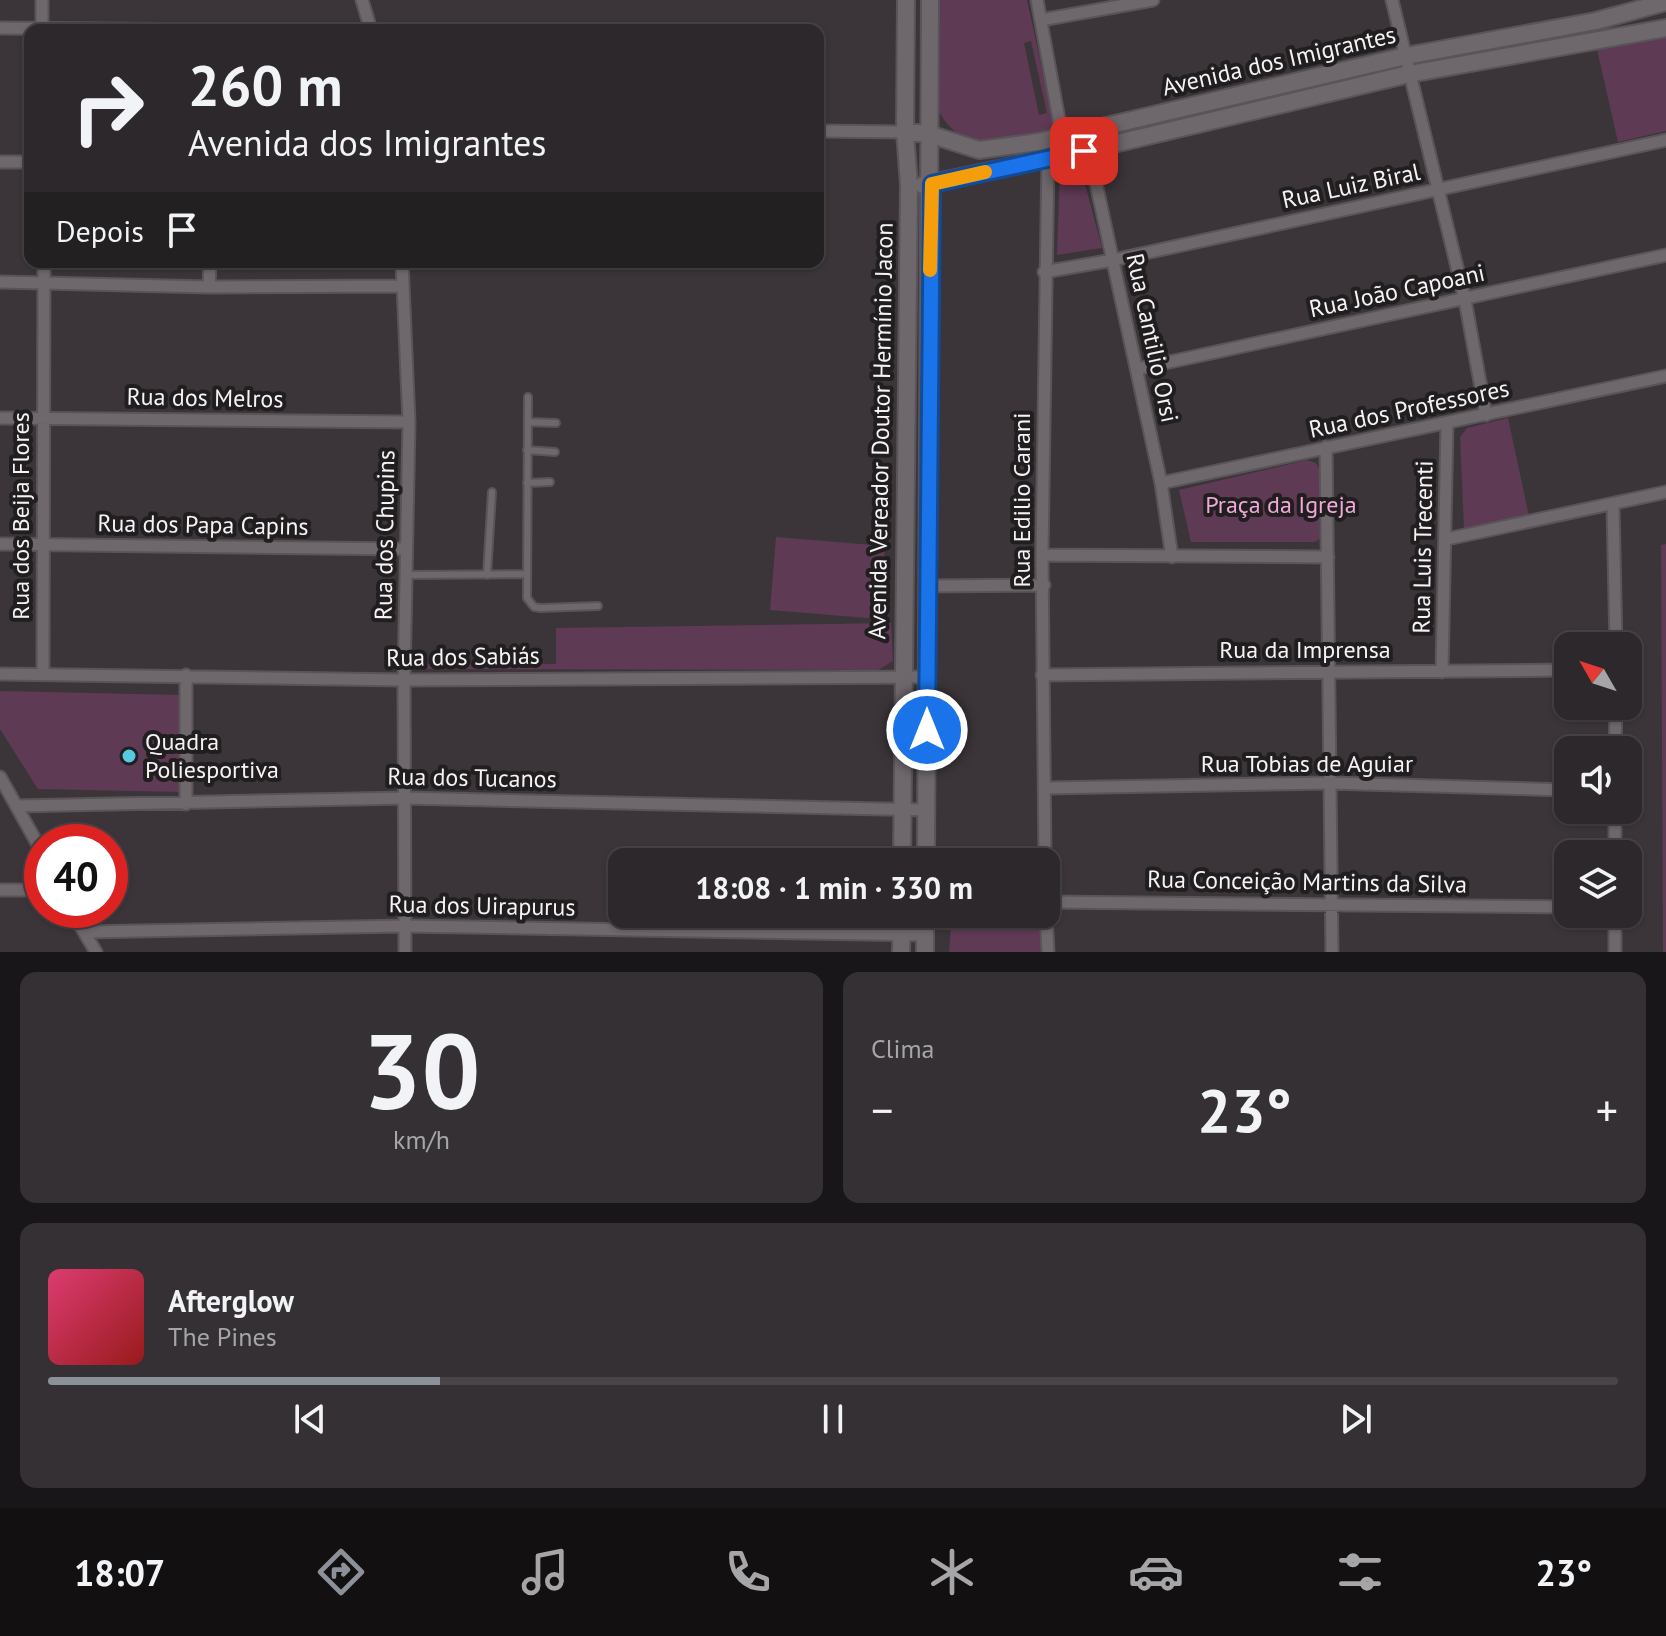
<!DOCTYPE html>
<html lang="pt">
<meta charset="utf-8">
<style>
:root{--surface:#2c282b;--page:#343033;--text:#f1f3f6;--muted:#a6a6a9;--line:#484447;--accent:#8c9099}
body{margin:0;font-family:"PT Sans",sans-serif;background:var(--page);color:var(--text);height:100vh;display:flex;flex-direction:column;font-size:30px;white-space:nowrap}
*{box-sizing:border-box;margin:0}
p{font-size:26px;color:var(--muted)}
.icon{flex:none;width:44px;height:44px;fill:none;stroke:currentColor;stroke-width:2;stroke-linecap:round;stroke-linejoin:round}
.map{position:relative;height:952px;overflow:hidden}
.side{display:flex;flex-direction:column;gap:20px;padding:20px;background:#181618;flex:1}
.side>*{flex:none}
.banner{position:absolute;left:24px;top:24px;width:800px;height:244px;border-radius:16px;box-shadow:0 2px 6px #0004,0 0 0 2px var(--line);background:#2c282b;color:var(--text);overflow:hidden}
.needle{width:52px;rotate:309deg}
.buttons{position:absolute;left:1554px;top:632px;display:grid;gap:16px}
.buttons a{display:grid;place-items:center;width:88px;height:88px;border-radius:16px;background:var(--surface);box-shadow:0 2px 6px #0004,0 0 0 2px var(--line);font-size:40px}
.speed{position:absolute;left:24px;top:824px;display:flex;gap:16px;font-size:40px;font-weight:700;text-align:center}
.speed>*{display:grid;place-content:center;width:104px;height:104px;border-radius:50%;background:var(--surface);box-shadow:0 2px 6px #0004,0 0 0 2px var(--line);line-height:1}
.speed .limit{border:12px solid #d22;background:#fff;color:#111}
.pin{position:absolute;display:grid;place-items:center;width:68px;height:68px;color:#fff;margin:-34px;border-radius:16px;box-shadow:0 4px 12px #0006}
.me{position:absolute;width:88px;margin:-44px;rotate:0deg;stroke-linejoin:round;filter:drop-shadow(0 0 6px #0008)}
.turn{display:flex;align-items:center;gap:28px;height:168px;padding:0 32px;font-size:36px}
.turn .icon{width:104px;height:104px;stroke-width:2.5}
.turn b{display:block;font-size:56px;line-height:68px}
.then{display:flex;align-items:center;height:76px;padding:0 32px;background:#0003;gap:16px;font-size:30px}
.big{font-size:60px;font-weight:800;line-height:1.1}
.side .widget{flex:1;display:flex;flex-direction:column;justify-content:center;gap:12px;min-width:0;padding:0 28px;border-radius:16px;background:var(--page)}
.side .dial{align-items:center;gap:0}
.dial b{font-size:104px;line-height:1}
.song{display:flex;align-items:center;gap:24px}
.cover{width:96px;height:96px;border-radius:12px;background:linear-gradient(135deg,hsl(340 70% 55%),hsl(0 70% 35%))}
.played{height:8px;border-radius:4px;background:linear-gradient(90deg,var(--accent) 25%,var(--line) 25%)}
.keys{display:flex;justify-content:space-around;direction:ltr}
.heat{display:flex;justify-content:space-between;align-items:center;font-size:44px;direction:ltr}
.side .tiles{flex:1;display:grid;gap:20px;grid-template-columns:1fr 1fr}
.widget:last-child{grid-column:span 2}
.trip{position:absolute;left:608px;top:848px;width:452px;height:80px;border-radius:16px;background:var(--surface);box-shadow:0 2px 6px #0004,0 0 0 2px var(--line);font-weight:800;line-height:80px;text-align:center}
.tabs{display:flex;height:128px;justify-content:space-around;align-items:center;background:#121011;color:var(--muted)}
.tabs .icon{width:56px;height:56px}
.tabs .on{color:var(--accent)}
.tabs b{font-size:36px;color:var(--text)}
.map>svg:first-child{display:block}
</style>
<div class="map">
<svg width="1666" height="952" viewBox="0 0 1666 952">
<rect width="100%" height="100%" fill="#3b3539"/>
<path fill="#5f3a54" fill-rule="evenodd" d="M935 0H1027L1055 128C1009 138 964 161 937 108ZM1031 41 1047 113 1039 115 1024 43Z
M1666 33V131L1618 142 1596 45Z
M1080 165 1102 248 1057 255 1060 168Z
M1508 418 1529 516 1464 529 1460 437 1467 428Z
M1307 460 1316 463 1319 469 1320 539 1314 542H1191L1179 490Z
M776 537 885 546 879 619 770 610Z
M1666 544V952H1663L1661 545Z
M891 623 893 661 878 670 420 669V664H556V628Z
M0 691 182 695V792L38 789 0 729Z
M1042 925 1044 952H949L951 926Z"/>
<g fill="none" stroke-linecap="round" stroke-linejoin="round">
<defs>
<path id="lane" d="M528 397 527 598 534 607 541 608 598 606
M528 422 556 423
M527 450 555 452
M527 483 550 482
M406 575 525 574
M487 575 492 492"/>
<path id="street" d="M362 0 371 30
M1037 0 1062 136
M1392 0 1465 300 1486 415
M1041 20 1153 0
M0 28 216 30
M42 30V0
M818 131 905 132
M1082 148 1096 183 1161 483 1172 557
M0 162H30
M402 262 409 422 404 680 405 952
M1044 272 1113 260 1666 140
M0 282 209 287 401 286
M209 287 210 262
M1137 369 1666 255
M0 418 409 422
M1326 447 1332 952
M1161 483 1666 376
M1613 506 1616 646
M1447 539 1666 492
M0 544 406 549
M1042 555 1328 557
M928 586 1044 585
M1442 672 1447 423
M0 674 404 680 927 677
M43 674 44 262
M186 675V804
M1042 675 1568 670
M1615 750 1616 706
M0 777 42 852
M1046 788 1329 783 1568 790
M17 806 404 798 927 810
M1615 810V854
M1045 862 1042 555 1048 155
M0 890H42
M1046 902 1568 907
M71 910 96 952
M1046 914 1048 952
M1615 914V952
M85 932 404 926 925 935"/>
<path id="secondary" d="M905 132 929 134 979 150 1038 142 1406 56 1596 21 1666 2
M923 185 1084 151 1409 74 1666 28
M902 862 909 185 905 132 906 0
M926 862 930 0
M901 952 902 914
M925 952V914"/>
</defs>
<use href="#lane" stroke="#595457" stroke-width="10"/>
<use href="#street" stroke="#595457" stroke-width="15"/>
<use href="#secondary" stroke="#595457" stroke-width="20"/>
<use href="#lane" stroke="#6e676b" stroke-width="6"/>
<use href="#street" stroke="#6e676b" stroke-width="11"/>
<use href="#secondary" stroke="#6e676b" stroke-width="16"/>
</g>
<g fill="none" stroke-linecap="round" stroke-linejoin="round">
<defs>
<path id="route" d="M927 730 932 184 1084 151"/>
</defs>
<use href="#route" stroke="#114b97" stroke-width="20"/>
<use href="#route" stroke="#1a73e8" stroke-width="14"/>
<path stroke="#f59e0b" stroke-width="14" d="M930 270 932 184 985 172"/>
</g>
<circle fill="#57c9e2" stroke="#201e1f" stroke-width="3" cx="129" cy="756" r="8"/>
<g text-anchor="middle" stroke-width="8" stroke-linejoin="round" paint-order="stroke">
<g font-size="24" fill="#f6f2f5" stroke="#201e1f">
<text transform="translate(1279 61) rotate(-13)" y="8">Avenida dos Imigrantes</text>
<text transform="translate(1351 186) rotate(-12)" y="8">Rua Luiz Biral</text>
<text transform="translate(1397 291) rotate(-12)" y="8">Rua João Capoani</text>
<text transform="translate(1152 338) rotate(78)" y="8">Rua Cantilio Orsi</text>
<text transform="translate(205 398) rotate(1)" y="8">Rua dos Melros</text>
<text transform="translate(1409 409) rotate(-12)" y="8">Rua dos Professores</text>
<text transform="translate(881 431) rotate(-89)" y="8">Avenida Vereador Doutor Hermínio Jacon</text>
<text transform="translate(1022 500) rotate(-90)" y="8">Rua Edilio Carani</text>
<text transform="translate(21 516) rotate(-90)" y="8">Rua dos Beija Flores</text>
<text transform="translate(203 525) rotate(1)" y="8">Rua dos Papa Capins</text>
<text transform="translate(385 535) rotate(-89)" y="8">Rua dos Chupins</text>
<text transform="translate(1423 547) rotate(-89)" y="8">Rua Luis Trecenti</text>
<text x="1305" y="658">Rua da Imprensa</text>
<text transform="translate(463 657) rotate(-1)" y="8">Rua dos Sabiás</text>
<text x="1307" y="772">Rua Tobias de Aguiar</text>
<text transform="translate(472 778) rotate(1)" y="8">Rua dos Tucanos</text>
<text transform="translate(1307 882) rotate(1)" y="8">Rua Conceição Martins da Silva</text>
<text transform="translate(482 906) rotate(1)" y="8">Rua dos Uirapurus</text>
</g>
<g font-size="24" fill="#f1a9da" stroke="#201e1f">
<text x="1281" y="513">Praça da Igreja</text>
</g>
<g font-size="24" fill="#f6f2f5" stroke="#201e1f" text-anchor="start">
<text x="145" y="750">Quadra<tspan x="145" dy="28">Poliesportiva</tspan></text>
</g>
</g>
</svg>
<div class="buttons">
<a><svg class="needle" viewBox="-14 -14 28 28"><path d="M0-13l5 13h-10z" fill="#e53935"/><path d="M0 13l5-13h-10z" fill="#a6a6a9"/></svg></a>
<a><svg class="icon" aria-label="sound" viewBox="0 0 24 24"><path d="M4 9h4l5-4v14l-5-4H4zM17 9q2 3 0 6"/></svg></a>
<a><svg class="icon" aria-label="layers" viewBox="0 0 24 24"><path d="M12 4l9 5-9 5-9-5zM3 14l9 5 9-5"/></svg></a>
</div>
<div class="speed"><div class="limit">40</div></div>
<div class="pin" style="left:1084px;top:151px;background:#d93025"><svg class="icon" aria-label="arrive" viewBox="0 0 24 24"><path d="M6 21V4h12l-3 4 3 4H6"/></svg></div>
<svg class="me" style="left:927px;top:730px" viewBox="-20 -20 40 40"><circle r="17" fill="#1a73e8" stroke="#fff" stroke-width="3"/><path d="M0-11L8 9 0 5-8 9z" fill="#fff"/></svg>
<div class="trip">18:08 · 1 min · 330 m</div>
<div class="banner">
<div class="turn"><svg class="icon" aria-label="right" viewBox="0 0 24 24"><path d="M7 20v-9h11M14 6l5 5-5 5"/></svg><div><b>260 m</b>Avenida dos Imigrantes</div></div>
<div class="then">Depois<svg class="icon" aria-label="arrive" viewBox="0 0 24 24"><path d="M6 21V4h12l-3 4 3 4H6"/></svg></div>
</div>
</div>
<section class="side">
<div class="tiles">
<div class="widget dial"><b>30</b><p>km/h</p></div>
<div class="widget"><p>Clima</p>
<div class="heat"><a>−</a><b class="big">23°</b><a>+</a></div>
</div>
<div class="widget">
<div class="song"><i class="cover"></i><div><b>Afterglow</b><p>The Pines</p></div></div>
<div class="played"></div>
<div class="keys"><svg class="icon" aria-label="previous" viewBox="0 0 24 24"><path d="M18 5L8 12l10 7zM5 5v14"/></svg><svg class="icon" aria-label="pause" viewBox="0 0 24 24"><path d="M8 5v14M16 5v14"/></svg><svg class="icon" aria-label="next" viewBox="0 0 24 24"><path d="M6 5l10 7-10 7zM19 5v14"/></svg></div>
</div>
</div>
</section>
<nav class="tabs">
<b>18:07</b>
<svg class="icon on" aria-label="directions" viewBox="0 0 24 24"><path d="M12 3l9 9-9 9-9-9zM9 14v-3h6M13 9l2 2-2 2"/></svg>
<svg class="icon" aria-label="music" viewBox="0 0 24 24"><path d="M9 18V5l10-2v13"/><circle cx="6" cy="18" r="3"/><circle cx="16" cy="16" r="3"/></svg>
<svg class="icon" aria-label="phone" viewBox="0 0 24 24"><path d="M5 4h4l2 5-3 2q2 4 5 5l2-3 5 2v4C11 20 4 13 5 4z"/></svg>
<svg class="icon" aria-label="climate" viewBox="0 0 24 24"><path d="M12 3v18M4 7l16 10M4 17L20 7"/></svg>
<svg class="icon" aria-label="car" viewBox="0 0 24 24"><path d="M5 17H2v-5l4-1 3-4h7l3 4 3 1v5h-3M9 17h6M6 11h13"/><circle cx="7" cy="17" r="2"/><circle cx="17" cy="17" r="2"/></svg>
<svg class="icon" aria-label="filters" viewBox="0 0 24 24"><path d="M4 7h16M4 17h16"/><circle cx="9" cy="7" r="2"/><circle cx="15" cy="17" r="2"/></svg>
<b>23°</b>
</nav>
